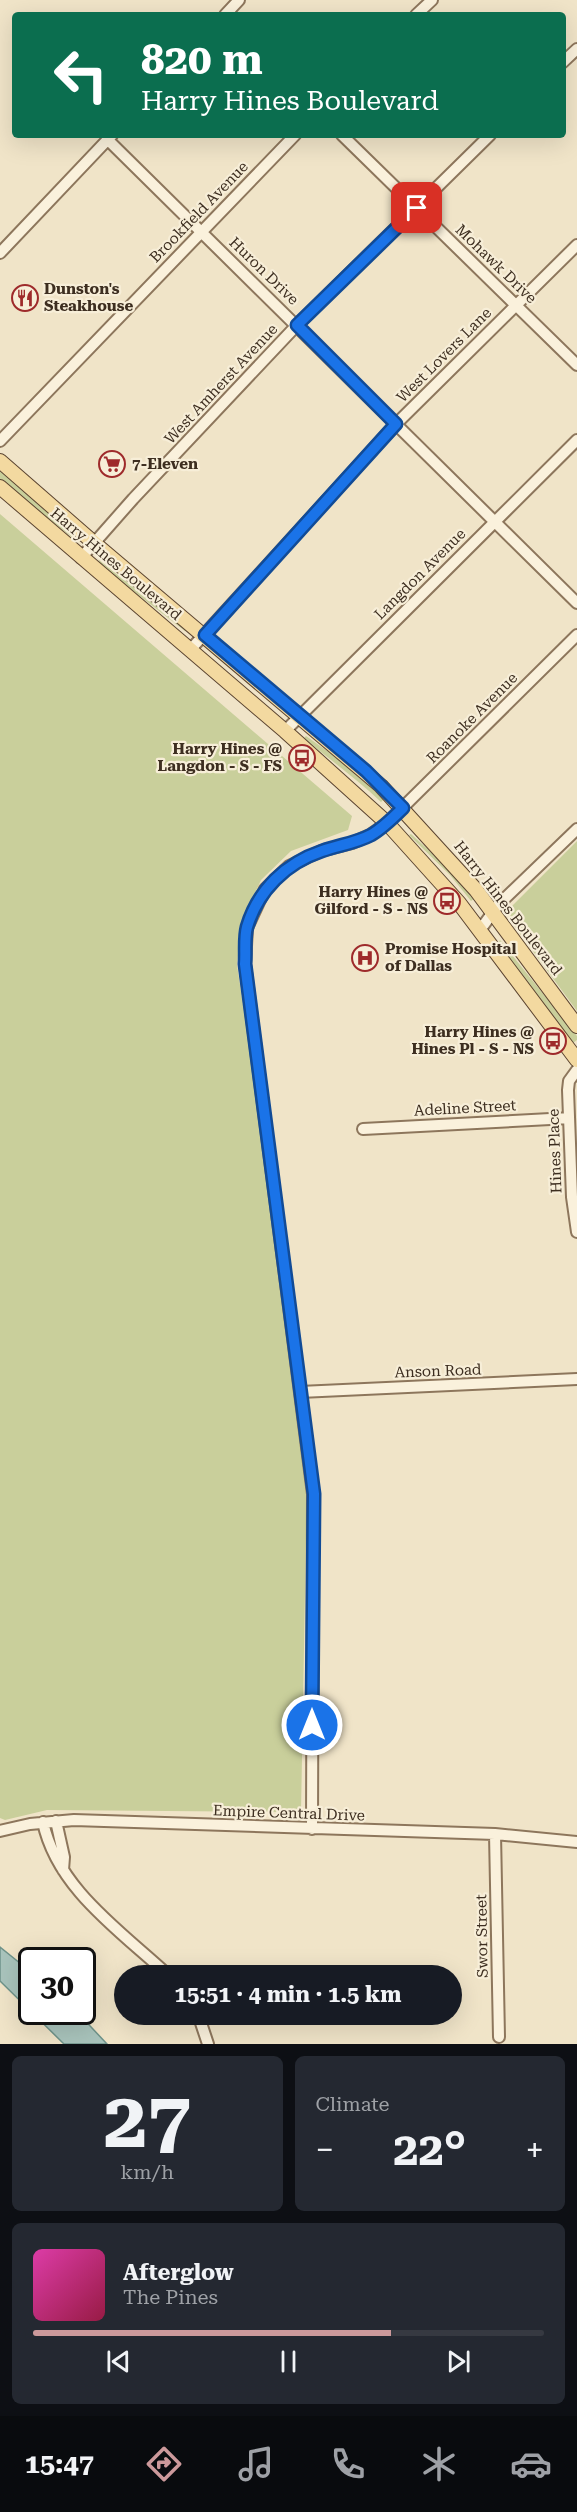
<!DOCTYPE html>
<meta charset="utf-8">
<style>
:root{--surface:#171b24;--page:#242831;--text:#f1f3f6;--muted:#9ea1a6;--line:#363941;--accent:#cc999b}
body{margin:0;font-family:"Roboto Serif",serif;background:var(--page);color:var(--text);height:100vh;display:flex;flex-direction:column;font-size:22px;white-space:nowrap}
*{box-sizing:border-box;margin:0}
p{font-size:20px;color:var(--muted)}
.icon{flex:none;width:33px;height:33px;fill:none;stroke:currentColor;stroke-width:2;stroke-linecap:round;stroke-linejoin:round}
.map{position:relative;height:2044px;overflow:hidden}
.details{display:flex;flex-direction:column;gap:12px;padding:12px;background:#0d0f14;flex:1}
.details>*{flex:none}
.guide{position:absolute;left:12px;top:12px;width:554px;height:126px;border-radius:6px;box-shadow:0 6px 24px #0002;background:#0b6e4f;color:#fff;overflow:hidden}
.speed{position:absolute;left:18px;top:1947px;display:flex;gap:12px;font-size:30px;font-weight:700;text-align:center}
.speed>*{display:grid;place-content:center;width:78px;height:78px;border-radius:50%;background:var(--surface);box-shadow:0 6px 24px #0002;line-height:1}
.speed .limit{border:3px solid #111;border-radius:9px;background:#fff;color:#111}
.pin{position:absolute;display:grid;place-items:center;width:51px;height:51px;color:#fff;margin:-26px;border-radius:12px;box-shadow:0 3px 9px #0006}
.me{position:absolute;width:66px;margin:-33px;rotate:0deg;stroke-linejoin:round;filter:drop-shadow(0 0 4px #0008)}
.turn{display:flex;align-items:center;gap:21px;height:126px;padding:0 30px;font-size:27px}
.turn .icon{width:78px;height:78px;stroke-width:2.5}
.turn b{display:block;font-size:42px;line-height:51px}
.big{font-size:45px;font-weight:700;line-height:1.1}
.details .tile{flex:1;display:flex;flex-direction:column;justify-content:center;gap:9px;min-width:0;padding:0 21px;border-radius:9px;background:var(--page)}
.details .dial{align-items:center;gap:0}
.dial b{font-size:78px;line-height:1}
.song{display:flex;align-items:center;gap:18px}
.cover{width:72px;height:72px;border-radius:9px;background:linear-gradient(135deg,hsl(320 70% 55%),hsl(340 70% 35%))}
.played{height:6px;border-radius:3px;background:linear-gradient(90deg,var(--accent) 70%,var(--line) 70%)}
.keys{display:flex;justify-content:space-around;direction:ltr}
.heat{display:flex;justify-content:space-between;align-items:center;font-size:33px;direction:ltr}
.details .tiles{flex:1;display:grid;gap:12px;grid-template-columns:1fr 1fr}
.tile:last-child{grid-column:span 2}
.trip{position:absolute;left:114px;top:1965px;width:348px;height:60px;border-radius:30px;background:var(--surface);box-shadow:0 6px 24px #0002;font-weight:700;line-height:60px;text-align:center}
.tabs{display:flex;height:96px;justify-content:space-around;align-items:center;background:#090b0e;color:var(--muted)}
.tabs .icon{width:42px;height:42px}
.tabs .active{color:var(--accent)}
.tabs b{font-size:27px;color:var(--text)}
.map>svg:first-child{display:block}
</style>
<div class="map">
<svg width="577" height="2044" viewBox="0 0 577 2044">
<rect width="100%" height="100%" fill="#f0e4c8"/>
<path fill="#c9cf9b" d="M0 469 77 534 73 538 0 481Z
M0 514 352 816 348 830 291 851 261 880 241 924 237 965 263 1136 292 1383 307 1483 301 1812 47 1810 5 1820 0 1818Z
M99 560C128 584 158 604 187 628L185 631 97 563Z
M306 736 340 760 384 799 381 802C357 779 330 760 304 738Z
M411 834 443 863 474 899 471 901 450 875 409 835Z
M577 841V1011L510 920 511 907Z
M500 940 577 1036V1040L573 1043 498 943Z"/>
<path fill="#a9c4bc" stroke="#6f938a" stroke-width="1.5" d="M0 1947 31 1972 32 2012H77L107 2044H64L0 1981Z"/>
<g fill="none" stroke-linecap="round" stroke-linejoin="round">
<defs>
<path id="minor" d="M225 15 239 0
M416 15 432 0
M562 63 577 49
M342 135 577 365
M108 140 577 603
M0 253 112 135
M0 441 295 135
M81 558 133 499 297 325 490 135
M191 649 396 424 577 245
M285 731 577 440
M480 930 499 904 577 829
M577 1070 569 1081 568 1090 572 1197 577 1232
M363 1129 569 1118
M300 1392 577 1379
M56 1821 64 1857 63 1870
M43 1822C57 1889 122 1932 169 1976
M312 1829 313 1494 245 964 247 928 265 889 289 866 321 851 352 843 370 835 387 823 577 635
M0 1831 30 1824 74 1820 495 1834 577 1842
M495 1834 499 2037
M198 2014 208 2044"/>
<path id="major" d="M0 461 94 543 381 786 476 890 577 1026
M0 487 285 731 387 823 459 903 577 1060"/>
</defs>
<use href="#minor" stroke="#8d765c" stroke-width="14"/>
<use href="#major" stroke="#5b4430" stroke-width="16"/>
<use href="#minor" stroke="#faf1dc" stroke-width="10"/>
<use href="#major" stroke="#f3d9a0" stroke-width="14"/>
</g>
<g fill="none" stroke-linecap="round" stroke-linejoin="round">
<defs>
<path id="route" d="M312 1725 314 1494 245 964C246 953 244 938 247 927 258 890 286 863 322 851 339 845 356 843 371 835 383 828 393 818 403 808L366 771 205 635 396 424 297 325 417 208"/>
</defs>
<use href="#route" stroke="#114b97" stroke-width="15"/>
<use href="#route" stroke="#1a73e8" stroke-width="10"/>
</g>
<defs>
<symbol id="restaurant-ring" viewBox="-11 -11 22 22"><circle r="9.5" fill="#f7eed8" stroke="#9e2a2b" stroke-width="1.5"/><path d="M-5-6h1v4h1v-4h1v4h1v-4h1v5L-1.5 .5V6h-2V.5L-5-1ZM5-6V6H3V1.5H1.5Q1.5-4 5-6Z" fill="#9e2a2b"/></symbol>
<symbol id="supermarket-ring" viewBox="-11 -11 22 22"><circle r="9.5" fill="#f7eed8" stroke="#9e2a2b" stroke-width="1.5"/><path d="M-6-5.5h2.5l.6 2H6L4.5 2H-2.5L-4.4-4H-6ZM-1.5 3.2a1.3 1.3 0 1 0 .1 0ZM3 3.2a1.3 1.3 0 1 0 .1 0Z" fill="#9e2a2b"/></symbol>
<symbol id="bus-ring" viewBox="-11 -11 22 22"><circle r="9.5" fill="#f7eed8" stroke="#9e2a2b" stroke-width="1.5"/><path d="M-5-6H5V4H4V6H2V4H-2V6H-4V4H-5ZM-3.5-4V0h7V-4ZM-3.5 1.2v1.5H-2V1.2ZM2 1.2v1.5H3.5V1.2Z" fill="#9e2a2b"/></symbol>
<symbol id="hospital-ring" viewBox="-11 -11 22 22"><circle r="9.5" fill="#f7eed8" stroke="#9e2a2b" stroke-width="1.5"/><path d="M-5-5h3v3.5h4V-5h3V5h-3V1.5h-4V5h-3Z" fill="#9e2a2b"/></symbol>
</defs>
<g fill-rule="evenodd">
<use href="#restaurant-ring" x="10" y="283" width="30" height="30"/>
<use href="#supermarket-ring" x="97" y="449" width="30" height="30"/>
<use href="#bus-ring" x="287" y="743" width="30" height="30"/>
<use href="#bus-ring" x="432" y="886" width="30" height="30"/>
<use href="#hospital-ring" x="350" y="943" width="30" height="30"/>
<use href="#bus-ring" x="538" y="1026" width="30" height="30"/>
</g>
<g text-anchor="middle" stroke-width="4.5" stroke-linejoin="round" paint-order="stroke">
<g font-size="15" fill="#3d2e20" stroke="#f7eed8">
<text transform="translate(199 212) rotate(-46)" y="5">Brookfield Avenue</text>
<text transform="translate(496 264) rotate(44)" y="5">Mohawk Drive</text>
<text transform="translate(264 271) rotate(44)" y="5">Huron Drive</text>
<text transform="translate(444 355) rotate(-45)" y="5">West Lovers Lane</text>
<text transform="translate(221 384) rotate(-47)" y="5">West Amherst Avenue</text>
<text transform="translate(116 564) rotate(40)" y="5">Harry Hines Boulevard</text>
<text transform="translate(420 574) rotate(-45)" y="5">Langdon Avenue</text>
<text transform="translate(472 718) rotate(-45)" y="5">Roanoke Avenue</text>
<text transform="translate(508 908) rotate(52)" y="5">Harry Hines Boulevard</text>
<text transform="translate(465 1108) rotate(-3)" y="5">Adeline Street</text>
<text transform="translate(555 1151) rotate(-92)" y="5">Hines Place</text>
<text transform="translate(438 1371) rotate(-2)" y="5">Anson Road</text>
<text transform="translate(289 1813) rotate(2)" y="5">Empire Central Drive</text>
<text transform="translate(482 1936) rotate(-91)" y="5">Swor Street</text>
</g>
<g font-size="15" font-weight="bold" fill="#3d2e20" stroke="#f7eed8" text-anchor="start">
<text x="44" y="294">Dunston's<tspan x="44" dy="17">Steakhouse</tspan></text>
<text x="132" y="469">7-Eleven</text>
<text x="282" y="754" text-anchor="end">Harry Hines @<tspan x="282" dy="17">Langdon - S - FS</tspan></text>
<text x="428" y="897" text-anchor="end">Harry Hines @<tspan x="428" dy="17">Gilford - S - NS</tspan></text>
<text x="385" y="954">Promise Hospital<tspan x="385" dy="17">of Dallas</tspan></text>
<text x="534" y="1037" text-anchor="end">Harry Hines @<tspan x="534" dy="17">Hines Pl - S - NS</tspan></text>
</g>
</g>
</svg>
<div class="speed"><div class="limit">30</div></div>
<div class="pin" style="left:417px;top:208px;background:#d93025"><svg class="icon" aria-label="arrive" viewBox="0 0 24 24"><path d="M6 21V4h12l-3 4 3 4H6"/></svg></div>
<svg class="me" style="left:312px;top:1725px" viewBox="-20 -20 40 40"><circle r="17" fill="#1a73e8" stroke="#fff" stroke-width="3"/><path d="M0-11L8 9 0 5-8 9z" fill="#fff"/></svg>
<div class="trip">15:51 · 4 min · 1.5 km</div>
<div class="guide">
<div class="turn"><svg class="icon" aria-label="left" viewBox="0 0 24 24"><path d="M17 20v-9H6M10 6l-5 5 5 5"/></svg><div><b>820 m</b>Harry Hines Boulevard</div></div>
</div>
</div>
<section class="details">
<div class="tiles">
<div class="tile dial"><b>27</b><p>km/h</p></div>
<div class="tile"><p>Climate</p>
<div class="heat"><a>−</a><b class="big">22°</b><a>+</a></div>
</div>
<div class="tile">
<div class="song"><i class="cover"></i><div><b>Afterglow</b><p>The Pines</p></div></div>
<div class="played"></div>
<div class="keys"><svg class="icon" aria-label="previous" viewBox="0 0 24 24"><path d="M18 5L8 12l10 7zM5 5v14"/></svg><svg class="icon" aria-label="pause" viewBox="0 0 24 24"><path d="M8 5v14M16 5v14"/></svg><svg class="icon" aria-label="next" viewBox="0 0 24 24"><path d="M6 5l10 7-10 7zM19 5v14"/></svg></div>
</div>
</div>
</section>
<nav class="tabs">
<b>15:47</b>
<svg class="icon active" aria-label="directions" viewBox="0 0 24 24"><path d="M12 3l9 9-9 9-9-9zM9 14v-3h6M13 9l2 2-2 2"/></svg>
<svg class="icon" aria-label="music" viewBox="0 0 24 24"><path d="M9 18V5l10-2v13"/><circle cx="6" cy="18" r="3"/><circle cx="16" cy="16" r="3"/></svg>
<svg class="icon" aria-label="phone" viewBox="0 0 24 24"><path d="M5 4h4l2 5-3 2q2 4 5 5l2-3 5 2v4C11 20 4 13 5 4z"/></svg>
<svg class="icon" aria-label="climate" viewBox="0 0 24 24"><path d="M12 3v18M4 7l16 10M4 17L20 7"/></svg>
<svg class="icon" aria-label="car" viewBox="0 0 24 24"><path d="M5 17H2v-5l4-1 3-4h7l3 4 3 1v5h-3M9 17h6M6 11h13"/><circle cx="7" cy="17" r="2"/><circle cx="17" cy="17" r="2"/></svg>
</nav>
